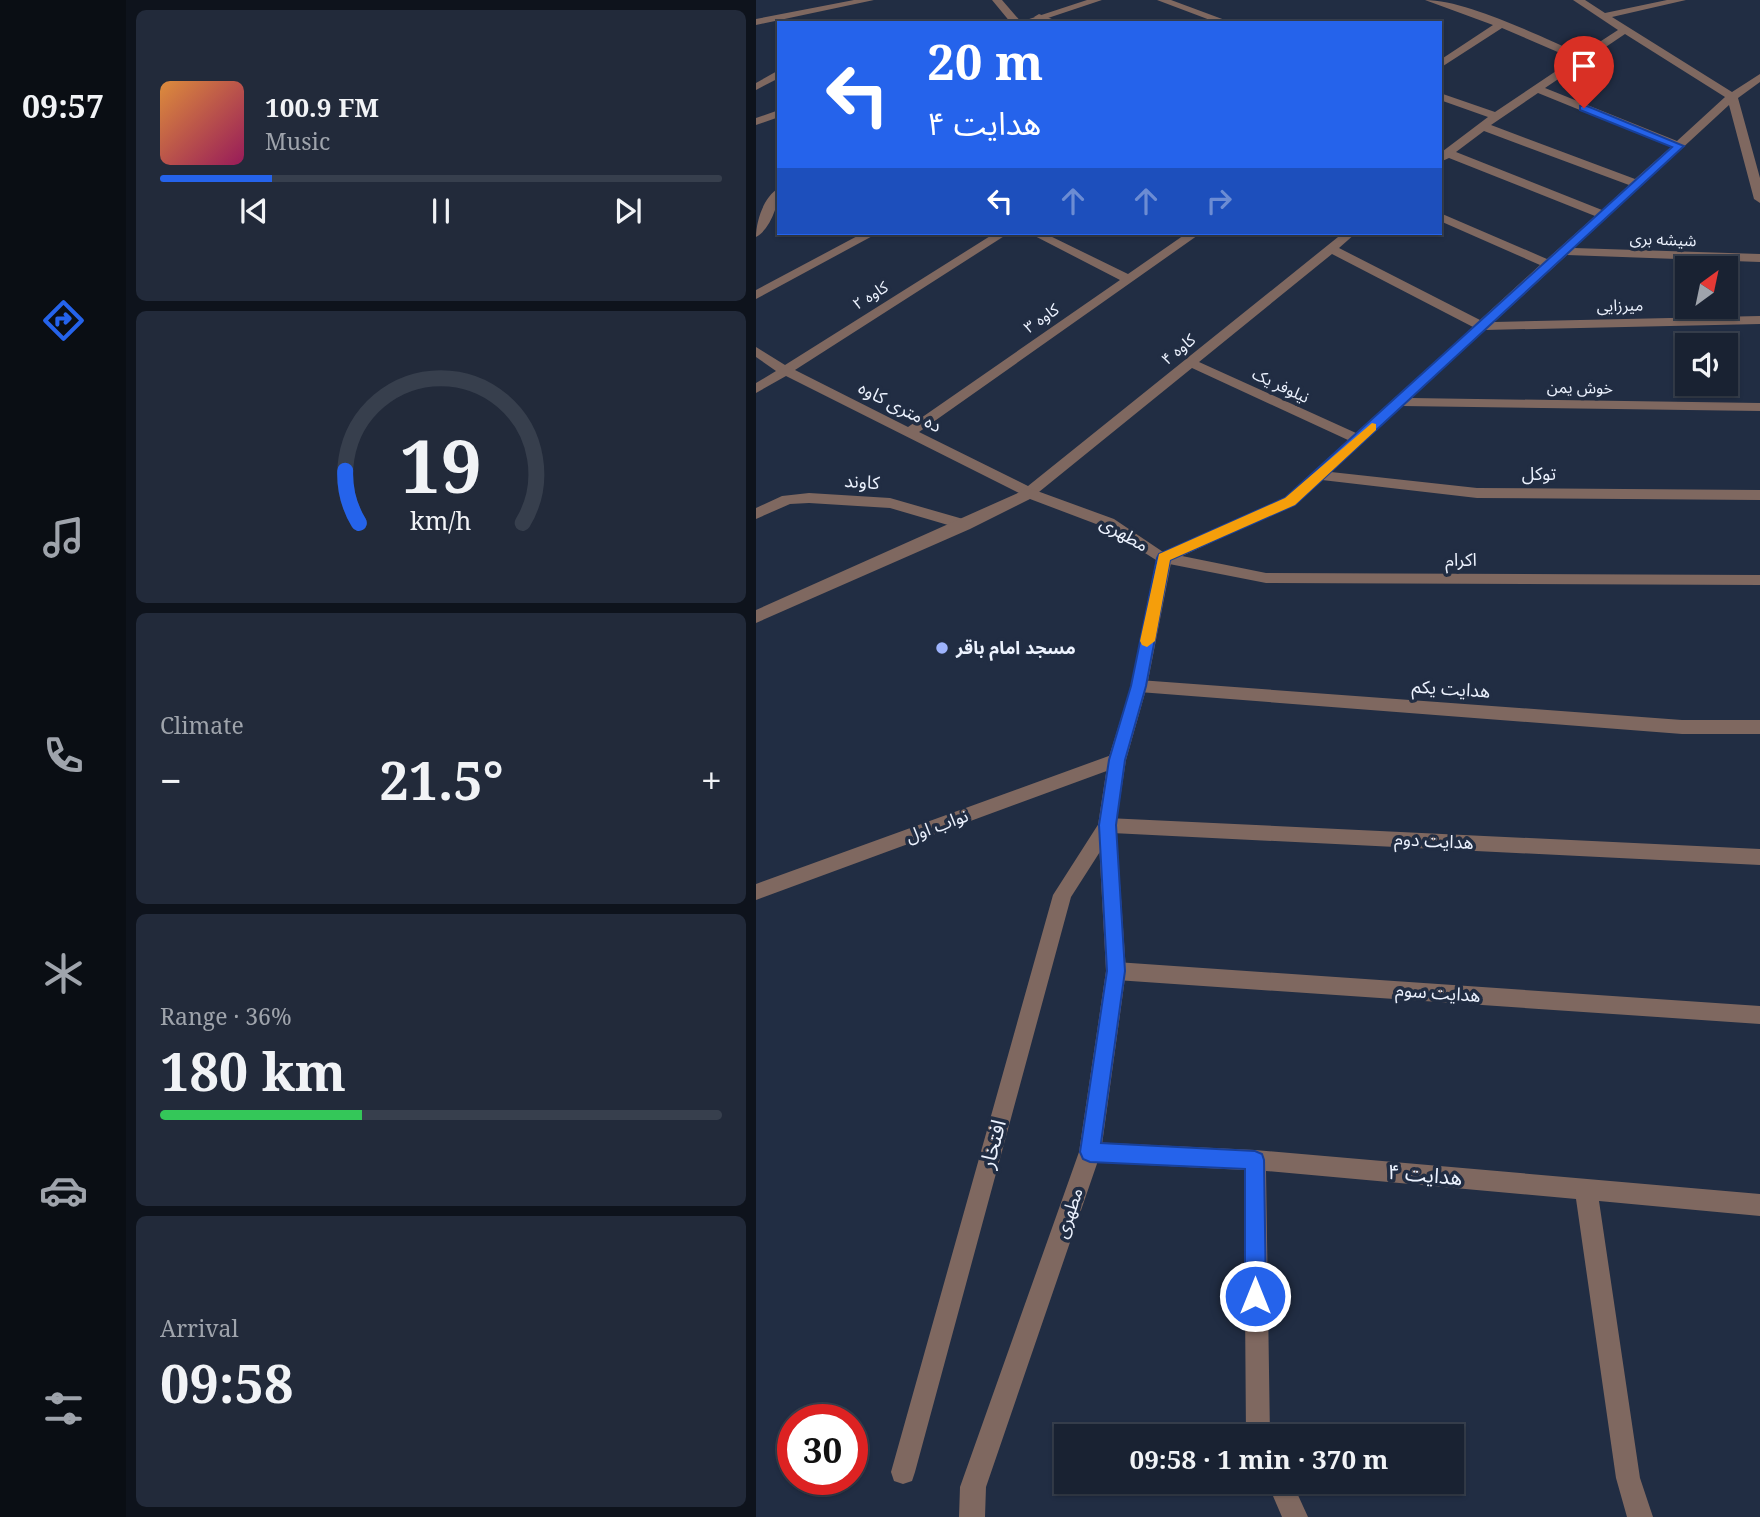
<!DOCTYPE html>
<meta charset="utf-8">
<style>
:root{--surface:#192232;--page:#222a3a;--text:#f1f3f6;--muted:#9fa4ac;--line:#373f4d;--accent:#2563eb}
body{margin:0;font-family:"Noto Serif","Noto Sans Arabic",serif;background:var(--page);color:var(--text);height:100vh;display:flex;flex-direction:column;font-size:26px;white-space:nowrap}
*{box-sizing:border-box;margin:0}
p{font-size:23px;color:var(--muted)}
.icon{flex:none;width:38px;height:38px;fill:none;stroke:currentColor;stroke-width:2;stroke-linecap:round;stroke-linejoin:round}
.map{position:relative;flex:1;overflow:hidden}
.sheet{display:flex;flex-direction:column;gap:10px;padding:10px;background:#0e131c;width:630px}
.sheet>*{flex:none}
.banner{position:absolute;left:21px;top:21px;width:665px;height:214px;border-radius:0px;box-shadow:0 2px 5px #0004,0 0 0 2px var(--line);background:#2563eb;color:#fff;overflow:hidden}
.needle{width:46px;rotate:33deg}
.tools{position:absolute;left:919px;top:256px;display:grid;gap:14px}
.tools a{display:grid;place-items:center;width:63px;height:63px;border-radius:0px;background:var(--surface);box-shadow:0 2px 5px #0004,0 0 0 2px var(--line);font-size:35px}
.speed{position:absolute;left:21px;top:1404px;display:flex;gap:14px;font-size:35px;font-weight:700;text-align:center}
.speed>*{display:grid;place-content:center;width:91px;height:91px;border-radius:50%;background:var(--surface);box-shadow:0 2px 5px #0004,0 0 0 2px var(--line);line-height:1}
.speed .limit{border:10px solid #d22;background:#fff;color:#111}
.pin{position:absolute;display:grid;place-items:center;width:60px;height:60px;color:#fff;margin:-72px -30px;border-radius:50% 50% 50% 0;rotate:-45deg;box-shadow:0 0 7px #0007}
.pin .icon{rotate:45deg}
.me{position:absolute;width:77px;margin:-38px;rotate:0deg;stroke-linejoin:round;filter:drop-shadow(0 0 5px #0008)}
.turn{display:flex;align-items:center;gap:24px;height:147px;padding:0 35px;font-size:32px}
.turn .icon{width:91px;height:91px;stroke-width:2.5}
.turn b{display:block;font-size:49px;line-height:60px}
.lanes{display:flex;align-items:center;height:66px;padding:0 35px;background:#0003;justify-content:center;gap:35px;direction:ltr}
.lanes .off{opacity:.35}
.big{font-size:52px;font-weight:700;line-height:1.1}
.sheet .card{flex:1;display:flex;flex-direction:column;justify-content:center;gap:10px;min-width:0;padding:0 24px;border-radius:10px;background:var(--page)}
.sheet .dial{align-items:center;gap:0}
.dial svg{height:182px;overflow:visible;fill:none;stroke:var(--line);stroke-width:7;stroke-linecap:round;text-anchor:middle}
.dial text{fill:var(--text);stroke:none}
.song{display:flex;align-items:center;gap:21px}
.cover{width:84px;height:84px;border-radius:10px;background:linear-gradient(135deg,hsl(30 70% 55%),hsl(330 70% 35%))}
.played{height:7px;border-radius:4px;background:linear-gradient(90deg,var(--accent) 20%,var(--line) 20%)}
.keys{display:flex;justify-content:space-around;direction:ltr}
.heat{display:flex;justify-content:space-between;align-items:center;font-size:38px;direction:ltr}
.charge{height:10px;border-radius:5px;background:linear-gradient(90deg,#34c759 36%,var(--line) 0)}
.trip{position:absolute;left:298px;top:1424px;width:410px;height:70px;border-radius:0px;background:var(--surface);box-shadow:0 2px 5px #0004,0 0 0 2px var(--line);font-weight:700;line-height:70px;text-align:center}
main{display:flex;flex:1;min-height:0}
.tabs{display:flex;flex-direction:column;width:126px;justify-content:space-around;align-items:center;background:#0a0e14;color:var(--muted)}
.tabs .icon{width:49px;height:49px}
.tabs .active{color:var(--accent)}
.tabs b{font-size:32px;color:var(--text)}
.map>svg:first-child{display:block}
</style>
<main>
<nav class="tabs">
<b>09:57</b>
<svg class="icon active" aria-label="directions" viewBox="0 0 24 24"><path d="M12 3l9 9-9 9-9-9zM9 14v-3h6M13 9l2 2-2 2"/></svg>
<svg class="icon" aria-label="music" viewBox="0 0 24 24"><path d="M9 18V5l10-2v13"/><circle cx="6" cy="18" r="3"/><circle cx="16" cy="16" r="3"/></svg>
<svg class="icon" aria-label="phone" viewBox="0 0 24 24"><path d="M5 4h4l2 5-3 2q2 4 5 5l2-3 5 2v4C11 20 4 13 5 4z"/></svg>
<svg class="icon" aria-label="climate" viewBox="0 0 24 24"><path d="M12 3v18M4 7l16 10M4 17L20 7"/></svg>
<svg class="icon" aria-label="car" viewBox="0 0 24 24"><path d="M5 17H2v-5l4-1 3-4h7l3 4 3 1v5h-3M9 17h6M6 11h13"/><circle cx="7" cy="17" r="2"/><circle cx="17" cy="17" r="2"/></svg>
<svg class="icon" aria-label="filters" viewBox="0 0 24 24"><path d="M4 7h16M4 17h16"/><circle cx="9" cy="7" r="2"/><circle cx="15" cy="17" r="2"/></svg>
</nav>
<section class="sheet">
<div class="card">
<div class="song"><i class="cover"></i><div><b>100.9 FM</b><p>Music</p></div></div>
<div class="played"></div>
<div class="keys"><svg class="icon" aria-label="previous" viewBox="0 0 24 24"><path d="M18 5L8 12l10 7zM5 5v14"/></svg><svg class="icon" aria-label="pause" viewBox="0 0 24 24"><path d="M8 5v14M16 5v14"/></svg><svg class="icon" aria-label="next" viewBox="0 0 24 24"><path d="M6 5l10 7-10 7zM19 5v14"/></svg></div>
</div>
<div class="card dial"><svg viewBox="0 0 100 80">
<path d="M14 69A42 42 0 1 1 86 69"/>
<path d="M14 69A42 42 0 0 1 8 46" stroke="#2563eb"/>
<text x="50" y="56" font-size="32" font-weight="700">19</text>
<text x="50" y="72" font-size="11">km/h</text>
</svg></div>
<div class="card"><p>Climate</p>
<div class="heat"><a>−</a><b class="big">21.5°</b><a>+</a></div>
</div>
<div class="card"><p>Range · 36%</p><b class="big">180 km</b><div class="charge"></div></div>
<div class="card"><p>Arrival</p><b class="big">09:58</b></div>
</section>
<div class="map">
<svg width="1004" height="1517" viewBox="0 0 1004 1517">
<rect width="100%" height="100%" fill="#212d43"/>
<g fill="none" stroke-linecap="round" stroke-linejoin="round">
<path fill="#7f6860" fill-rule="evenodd" d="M23 70V78L0 90V83Z"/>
<path fill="#7f6860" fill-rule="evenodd" d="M98 0H118L0 25V19Z
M236 0H246L266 23H255Z
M401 0H415L477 23H462Z
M669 0C711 0 785 37 825 54L862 30 817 0H829L849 13 911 0H930L856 17 976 92 1004 74V82L982 98 1004 178V203L998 199 973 105 818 248 1004 254V262L811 255 738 322 1004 316V324L729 330 655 398 1004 403V411L646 406 575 472 721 488 1004 490V500L721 498 566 480 539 504 426 556 510 573 1004 575V585L510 583 403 562 400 558 403 554 529 498 592 440 436 368 278 496 273 498 30 376 0 393V383L20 371 0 357V347L29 365 239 233H253L39 370 152 427 364 280 273 233H288L372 274 431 233H445L163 432 272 486 587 233H600L583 248 724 320 784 265 684 221V213L791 259 839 216 693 158 684 162 687 151 732 117 684 100V93L739 112 818 59 746 28 684 68V60L737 25ZM869 34 969 97 921 141 789 88ZM782 93 915 147 879 179 735 125ZM728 131 873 185 846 210 700 152ZM576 254 717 327 600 433 443 362Z
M283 14 301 21 303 23C294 23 285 24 278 17Z
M23 188C23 203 15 229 0 237 0 221 8 196 23 188Z
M107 233H122L0 299V290Z
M53 493 134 498 214 521 217 525 209 530 134 508 53 503 34 504 0 519V508L26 496Z
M383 680 926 720H1004V734H926L383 692 375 686Z
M361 753 367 755 370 760 367 765 0 900V884Z
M351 818 1004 849V865L356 833 315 897 159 1472 156 1481 147 1484 138 1481 135 1472 297 895 345 820Z
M360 962 1004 1006V1024L360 980 353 977 350 971 353 965Z
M334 1142 499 1150 1004 1194V1216L843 1201 884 1478 897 1517H871L860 1478 820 1199 510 1171 514 1437H490L488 1170 334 1162 326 1159 323 1152 326 1145Z
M511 1482H536L552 1517H526Z"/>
<path fill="#7f6860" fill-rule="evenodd" d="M331 0H346L277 23H261Z
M23 110V117L0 125V118Z
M273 488 358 519 416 558 391 686 370 760 360 825 370 971 345 1152 230 1487 229 1517H203L204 1487 323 1152 350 971 342 825 352 760 375 686 400 560 348 527 274 499 214 529 0 623V610Z"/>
</g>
<path fill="#2563eb" stroke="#184099" stroke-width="2" d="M824 106H831L928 146 539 505 414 560 390 686 369 760 360 825 369 971 345 1143 499 1151 506 1154 508 1160 510 1296 507 1304 499 1307 492 1304 489 1296V1169L334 1162 327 1159 324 1152 351 971 343 825 353 760 375 686 401 558 403 554 529 498 916 147 824 110Z"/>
<path fill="#f59e0b" d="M616 423 620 424V430L539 505 414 560 399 641 391 647 386 645 384 641 403 554 529 498Z"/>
<circle fill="#9eb4fd" stroke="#212d43" stroke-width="2.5" cx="186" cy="648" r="7"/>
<g text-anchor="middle" stroke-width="7" stroke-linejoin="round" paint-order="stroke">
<g font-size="16" fill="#ecf2fe" stroke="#212d43">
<text transform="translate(907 239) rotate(2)" y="6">شیشه بری</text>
<text transform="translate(114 295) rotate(-32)" y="6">کاوه ۲</text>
<text transform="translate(864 305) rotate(-1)" y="6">میرزایی</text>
<text transform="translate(285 318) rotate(-35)" y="6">کاوه ۳</text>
<text transform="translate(422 349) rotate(-39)" y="6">کاوه ۴</text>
<text transform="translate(525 385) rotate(25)" y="6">نیلوفر یک</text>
<text transform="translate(824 387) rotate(1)" y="6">خوش یمن</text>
</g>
<g font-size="18" fill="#ecf2fe" stroke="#212d43">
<text transform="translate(144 407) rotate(27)" y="6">ده متری کاوه</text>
<text x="783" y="480">توکل</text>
<text transform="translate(106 482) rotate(4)" y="6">کاوند</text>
<text transform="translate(368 534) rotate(30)" y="6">مطهری</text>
<text x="705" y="566">اکرام</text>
<text transform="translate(695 689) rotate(4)" y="6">هدایت یکم</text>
<text transform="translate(181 826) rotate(-20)" y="6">نواب اول</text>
<text transform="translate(678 841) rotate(3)" y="6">هدایت دوم</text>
<text transform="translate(682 993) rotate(4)" y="6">هدایت سوم</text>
<text transform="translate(313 1213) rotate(-71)" y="6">مطهری</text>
</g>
<g font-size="18" font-weight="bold" fill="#ecf2fe" stroke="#212d43" text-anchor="start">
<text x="200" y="654">مسجد امام باقر</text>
</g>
<g font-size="21" fill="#ecf2fe" stroke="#212d43">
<text transform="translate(237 1144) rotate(-75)" y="7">افتخار</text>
<text transform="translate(669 1175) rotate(5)" y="7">هدایت ۴</text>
</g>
</g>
</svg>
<div class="tools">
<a><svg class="needle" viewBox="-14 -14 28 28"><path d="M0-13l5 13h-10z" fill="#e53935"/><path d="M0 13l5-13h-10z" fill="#9fa4ac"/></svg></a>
<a><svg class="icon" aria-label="sound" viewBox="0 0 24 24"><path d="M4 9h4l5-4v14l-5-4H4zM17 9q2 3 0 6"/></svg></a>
</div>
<div class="speed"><div class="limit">30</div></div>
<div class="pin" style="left:828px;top:108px;background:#d93025"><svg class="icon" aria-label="arrive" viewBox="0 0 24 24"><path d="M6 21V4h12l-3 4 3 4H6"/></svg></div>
<svg class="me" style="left:499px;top:1296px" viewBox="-20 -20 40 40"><circle r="17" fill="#2563eb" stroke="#fff" stroke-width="3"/><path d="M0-11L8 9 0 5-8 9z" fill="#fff"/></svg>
<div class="trip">09:58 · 1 min · 370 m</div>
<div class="banner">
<div class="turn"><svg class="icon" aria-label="left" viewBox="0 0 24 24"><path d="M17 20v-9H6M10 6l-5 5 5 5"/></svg><div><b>20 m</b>هدایت ۴</div></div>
<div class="lanes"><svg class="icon" aria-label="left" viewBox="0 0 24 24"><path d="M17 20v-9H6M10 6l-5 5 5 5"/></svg><svg class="icon off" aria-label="ahead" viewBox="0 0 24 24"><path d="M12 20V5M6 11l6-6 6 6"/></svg><svg class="icon off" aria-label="ahead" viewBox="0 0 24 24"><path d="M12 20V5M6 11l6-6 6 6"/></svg><svg class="icon off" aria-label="right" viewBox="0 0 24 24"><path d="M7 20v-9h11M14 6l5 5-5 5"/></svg></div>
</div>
</div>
</main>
